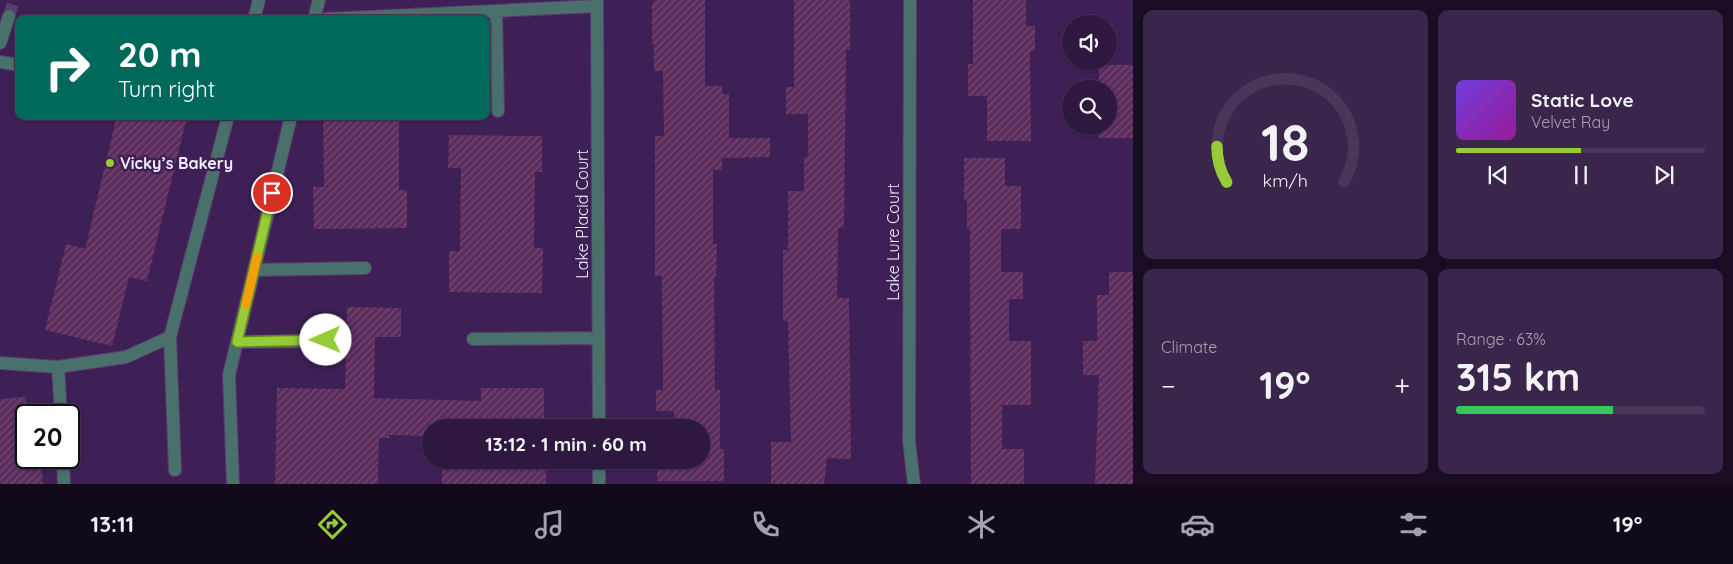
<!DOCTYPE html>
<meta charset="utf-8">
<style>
:root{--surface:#2e1840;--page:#3a254b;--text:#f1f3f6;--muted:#a7a0b1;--line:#493759;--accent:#97cc38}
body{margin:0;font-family:Quicksand,sans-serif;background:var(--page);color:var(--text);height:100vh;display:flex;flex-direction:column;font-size:19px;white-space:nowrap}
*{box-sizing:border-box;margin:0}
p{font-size:16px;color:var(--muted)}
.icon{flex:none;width:28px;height:28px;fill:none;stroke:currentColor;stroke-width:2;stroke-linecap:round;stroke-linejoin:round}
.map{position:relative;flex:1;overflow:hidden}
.drawer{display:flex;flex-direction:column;gap:10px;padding:10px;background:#190d23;width:600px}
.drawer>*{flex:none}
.banner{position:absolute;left:15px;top:15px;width:475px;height:105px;border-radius:10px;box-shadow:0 1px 4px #0004,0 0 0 1px var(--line);background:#00695c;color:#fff;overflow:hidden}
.buttons{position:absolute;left:1062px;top:15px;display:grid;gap:10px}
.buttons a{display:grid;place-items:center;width:55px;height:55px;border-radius:50%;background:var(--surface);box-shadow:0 1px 4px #0004,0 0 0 1px var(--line);font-size:25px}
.speed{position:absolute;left:15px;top:404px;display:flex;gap:10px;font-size:25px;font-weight:700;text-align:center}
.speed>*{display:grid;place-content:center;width:65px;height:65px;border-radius:50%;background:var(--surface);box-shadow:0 1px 4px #0004,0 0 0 1px var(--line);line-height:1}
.speed .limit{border:2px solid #111;border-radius:8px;background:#fff;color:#111}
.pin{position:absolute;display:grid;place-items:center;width:42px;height:42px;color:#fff;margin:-21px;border:2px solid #fff;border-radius:50%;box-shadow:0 1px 5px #0007}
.me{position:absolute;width:55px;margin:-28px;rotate:269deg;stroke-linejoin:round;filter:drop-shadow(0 0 4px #0008)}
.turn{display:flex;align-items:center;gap:18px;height:105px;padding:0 20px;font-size:22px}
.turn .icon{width:65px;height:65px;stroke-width:2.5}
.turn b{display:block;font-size:35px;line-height:42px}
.big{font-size:38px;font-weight:800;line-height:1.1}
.drawer .card{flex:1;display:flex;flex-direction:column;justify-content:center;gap:8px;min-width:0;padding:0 18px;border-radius:10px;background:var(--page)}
.drawer .dial{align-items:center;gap:0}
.dial svg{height:130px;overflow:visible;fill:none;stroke:var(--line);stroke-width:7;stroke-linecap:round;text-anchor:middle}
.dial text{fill:var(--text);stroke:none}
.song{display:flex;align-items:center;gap:15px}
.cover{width:60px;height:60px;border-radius:8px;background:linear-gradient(135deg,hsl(260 70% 55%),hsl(300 70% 35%))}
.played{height:5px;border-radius:2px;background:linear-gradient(90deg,var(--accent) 50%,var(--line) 50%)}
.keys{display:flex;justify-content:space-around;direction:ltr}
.heat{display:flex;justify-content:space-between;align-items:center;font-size:28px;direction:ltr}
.charge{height:8px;border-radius:4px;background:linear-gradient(90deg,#34c759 63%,var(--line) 0)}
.drawer .tiles{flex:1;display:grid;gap:10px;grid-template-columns:repeat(2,1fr)}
.trip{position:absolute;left:422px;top:419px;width:288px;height:50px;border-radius:25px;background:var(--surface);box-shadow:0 1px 4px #0004,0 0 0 1px var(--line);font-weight:800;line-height:50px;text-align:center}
.dock{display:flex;height:80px;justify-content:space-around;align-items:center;background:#120a1a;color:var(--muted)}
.dock .icon{width:35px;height:35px}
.dock .on{color:var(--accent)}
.dock b{font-size:22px;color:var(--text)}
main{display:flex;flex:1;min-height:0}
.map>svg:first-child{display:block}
</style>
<main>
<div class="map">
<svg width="1133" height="484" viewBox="0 0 1133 484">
<defs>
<pattern id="building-hatch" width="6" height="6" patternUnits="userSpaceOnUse" patternTransform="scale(1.25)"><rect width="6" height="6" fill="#5c2c5c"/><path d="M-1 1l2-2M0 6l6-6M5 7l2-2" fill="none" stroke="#744b74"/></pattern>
</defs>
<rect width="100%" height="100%" fill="#3e2056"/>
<path fill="url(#building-hatch)" d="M654 0H705V86H722V94H729V138H770V157L722 158V170H713V244H717L716 277H714L715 390H720V449H724V481H657V460H701V428H674V411H656V390H663L662 276H655V136H664L663 71H654V44H652V3H654Z
M794 0H850V50H846L844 228H838L837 298H849L851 459 827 458 824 484H771V442H791L788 321H783V250H788V191H804V157H808V114H786V87H794Z
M973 0H1026V26H1035V51H1030L1031 141H987V96H968V64H973Z
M1099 65H1133V138H1099V126H1109V89H1099Z
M117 116H187L147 281 129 277 112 346 45 330 66 244 85 249Z
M323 116H399V190H407V228L314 229 313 187H324Z
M449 135 542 136V172H535L534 248H543L542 293 449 292V251H460L461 168H448Z
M964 158H1005V186H1021V229H1001V272H1023V299H1009V341H1031V405H1002V449H1024V484H971L970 229H967V200H964Z
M1109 272H1133V484H1095L1099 375H1083V341H1097V295H1109Z
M347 307 401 308V337H375L374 398 481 401V388H544V428H431V436L389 435V438H379L378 484H275L277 388 345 389Z
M26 397V458H41L43 484H0V399Z
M442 460H546V484H442Z"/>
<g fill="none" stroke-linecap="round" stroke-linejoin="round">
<path stroke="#593f6f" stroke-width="12" stroke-dasharray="12 6" stroke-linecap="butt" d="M9 16 14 0"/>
<defs>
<path id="minor" d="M597 0 599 428
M910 0 909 441 914 484
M496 11 498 111
M254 19 259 0
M314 19 319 0
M326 19 597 6
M0 43 9 16
M0 62 19 65
M254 270 365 268
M473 339 598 338
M237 342 326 341
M0 363 58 367 126 357 170 337
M58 367 61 415
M63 458 64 484
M599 460V484
M175 470 170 337 228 116
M233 484 229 375 291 116"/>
</defs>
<use href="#minor" stroke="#573d6d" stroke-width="14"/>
<use href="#minor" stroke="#4a706c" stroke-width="12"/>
</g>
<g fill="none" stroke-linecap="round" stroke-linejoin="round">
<defs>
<path id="route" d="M272 193 237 342 326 340"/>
</defs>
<use href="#route" stroke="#628524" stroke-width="12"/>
<use href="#route" stroke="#97cc38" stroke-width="9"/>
<path stroke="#f59e0b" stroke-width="9" d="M246 304 257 257"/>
</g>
<circle fill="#97cc38" stroke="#3e2056" stroke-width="2" cx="110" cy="163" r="5"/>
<g text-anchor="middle" stroke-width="5" stroke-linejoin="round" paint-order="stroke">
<g font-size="16" font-weight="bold" fill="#f3ecfa" stroke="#3e2056" text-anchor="start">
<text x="120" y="169">Vicky’s Bakery</text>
</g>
<g font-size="16" fill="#f3ecfa" stroke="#3e2056">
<text transform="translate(582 214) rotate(-90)" y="6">Lake Placid Court</text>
<text transform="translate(893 242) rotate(-90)" y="6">Lake Lure Court</text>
</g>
</g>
</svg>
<div class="buttons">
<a><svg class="icon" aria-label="sound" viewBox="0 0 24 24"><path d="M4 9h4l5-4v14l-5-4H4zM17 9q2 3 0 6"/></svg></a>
<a><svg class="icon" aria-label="search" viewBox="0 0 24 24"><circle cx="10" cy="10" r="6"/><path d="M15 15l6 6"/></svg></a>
</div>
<div class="speed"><div class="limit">20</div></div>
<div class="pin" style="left:272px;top:193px;background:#d93025"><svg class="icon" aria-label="arrive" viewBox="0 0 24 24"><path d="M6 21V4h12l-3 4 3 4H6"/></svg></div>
<svg class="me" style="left:326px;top:340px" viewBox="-20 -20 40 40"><circle r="19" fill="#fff"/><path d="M0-13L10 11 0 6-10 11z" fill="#97cc38"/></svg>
<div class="trip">13:12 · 1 min · 60 m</div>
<div class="banner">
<div class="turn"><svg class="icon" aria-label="right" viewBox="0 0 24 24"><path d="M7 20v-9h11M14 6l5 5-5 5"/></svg><div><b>20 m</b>Turn right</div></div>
</div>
</div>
<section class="drawer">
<div class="tiles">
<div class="card dial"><svg viewBox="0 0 100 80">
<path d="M14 69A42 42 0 1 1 86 69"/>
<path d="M14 69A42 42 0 0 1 8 47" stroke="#97cc38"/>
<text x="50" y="56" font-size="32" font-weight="700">18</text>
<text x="50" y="72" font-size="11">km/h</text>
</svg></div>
<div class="card">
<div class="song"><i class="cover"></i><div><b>Static Love</b><p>Velvet Ray</p></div></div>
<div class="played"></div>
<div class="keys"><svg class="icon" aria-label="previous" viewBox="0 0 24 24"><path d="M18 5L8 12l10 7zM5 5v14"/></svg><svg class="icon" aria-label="pause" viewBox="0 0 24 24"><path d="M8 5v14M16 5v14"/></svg><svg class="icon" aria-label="next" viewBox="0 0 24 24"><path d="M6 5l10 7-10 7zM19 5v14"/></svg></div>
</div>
<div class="card"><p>Climate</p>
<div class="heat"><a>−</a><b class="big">19°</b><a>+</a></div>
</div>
<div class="card"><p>Range · 63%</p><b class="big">315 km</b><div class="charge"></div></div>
</div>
</section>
</main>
<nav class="dock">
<b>13:11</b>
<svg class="icon on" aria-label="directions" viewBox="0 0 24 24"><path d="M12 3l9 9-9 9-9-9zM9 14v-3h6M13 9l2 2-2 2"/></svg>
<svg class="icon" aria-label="music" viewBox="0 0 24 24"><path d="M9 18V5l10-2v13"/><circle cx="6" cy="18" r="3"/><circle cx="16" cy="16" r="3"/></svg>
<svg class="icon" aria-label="phone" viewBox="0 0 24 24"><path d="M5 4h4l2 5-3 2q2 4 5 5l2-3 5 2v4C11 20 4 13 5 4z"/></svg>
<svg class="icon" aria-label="climate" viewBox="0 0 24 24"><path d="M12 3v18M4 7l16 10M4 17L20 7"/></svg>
<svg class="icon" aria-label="car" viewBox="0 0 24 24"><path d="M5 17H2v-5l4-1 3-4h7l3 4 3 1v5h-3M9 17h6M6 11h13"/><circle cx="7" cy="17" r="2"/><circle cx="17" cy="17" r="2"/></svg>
<svg class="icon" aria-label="filters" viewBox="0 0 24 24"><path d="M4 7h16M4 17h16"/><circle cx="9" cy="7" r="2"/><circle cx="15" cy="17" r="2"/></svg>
<b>19°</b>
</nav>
